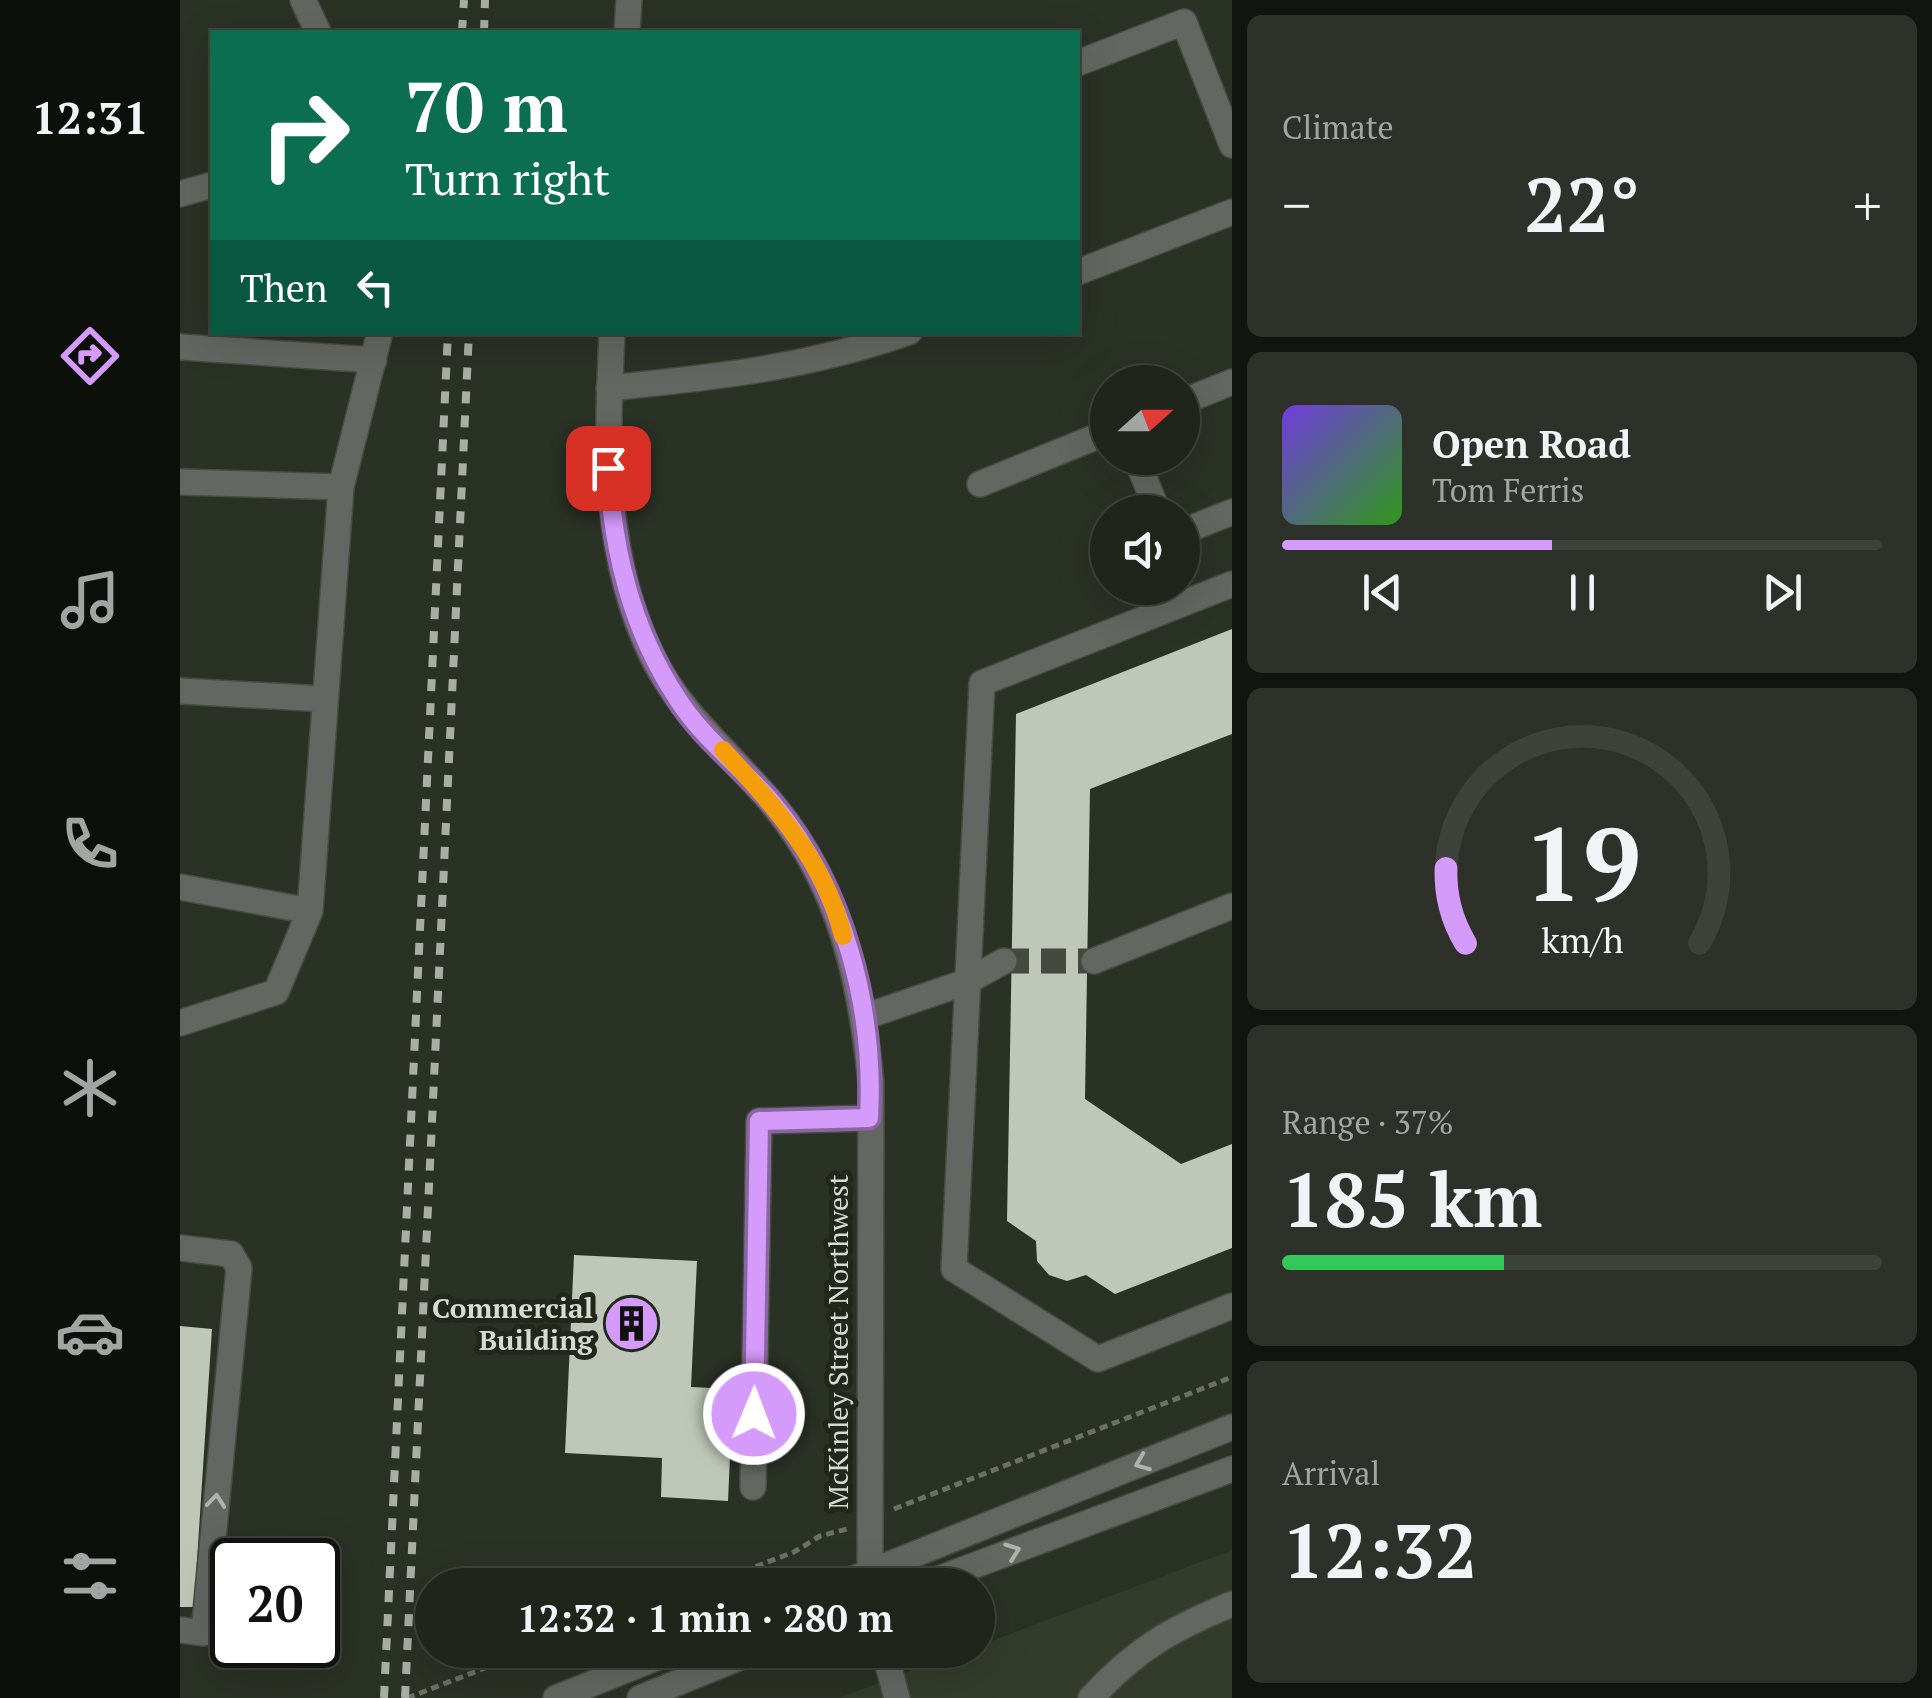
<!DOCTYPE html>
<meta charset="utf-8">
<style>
:root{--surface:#20251c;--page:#2d3129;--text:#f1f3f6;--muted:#a2a5a3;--line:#3d423b;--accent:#d59bfb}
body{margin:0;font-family:"PT Serif",serif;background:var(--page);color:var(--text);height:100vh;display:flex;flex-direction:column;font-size:38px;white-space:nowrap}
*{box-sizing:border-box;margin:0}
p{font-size:32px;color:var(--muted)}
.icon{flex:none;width:55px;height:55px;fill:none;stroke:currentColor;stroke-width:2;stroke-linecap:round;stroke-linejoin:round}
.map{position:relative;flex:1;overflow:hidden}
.panel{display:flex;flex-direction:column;gap:15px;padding:15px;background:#12140f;width:700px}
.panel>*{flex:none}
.guide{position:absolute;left:30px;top:30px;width:870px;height:305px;border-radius:0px;box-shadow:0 10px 40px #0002,0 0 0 2px var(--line);background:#0b6e4f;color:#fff;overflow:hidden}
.needle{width:65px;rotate:69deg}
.tools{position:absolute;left:910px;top:365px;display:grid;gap:20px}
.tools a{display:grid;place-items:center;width:110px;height:110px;border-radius:50%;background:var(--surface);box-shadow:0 10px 40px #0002,0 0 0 2px var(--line);font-size:50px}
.speed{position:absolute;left:30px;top:1538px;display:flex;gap:20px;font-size:50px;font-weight:700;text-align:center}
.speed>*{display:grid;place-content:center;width:130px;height:130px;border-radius:50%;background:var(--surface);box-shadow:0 10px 40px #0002,0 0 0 2px var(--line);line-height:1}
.speed .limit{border:5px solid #111;border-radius:15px;background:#fff;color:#111}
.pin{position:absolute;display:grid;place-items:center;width:85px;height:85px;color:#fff;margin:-42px;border-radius:20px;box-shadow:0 5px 15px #0006}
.me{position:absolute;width:110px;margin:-55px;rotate:1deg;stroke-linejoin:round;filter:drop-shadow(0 0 8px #0008)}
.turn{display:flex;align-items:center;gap:35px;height:210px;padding:0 30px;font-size:45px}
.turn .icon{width:130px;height:130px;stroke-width:2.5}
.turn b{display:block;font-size:70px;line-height:85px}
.then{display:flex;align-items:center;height:95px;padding:0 30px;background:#0003;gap:20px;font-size:38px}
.big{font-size:75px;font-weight:600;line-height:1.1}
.panel .card{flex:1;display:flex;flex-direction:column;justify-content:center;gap:15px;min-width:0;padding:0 35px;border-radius:15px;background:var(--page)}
.panel .dial{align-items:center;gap:0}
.dial svg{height:260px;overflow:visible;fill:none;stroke:var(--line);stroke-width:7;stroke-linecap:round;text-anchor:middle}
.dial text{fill:var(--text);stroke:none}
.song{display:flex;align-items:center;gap:30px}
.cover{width:120px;height:120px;border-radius:15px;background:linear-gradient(135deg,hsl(260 70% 55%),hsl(110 70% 35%))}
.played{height:10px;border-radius:5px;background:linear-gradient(90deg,var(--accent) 45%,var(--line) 45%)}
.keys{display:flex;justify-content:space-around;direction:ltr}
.heat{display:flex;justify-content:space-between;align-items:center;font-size:55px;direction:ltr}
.charge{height:15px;border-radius:8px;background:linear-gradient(90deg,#34c759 37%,var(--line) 0)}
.trip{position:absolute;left:235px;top:1568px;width:580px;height:100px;border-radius:50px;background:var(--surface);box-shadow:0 10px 40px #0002,0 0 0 2px var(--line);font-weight:600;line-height:100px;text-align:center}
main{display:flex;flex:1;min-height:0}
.tab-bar{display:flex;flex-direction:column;width:180px;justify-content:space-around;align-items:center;background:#0d0f0b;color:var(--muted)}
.tab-bar .icon{width:70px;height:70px}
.tab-bar .current{color:var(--accent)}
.tab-bar b{font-size:45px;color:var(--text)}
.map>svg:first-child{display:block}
</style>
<main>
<nav class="tab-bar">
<b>12:31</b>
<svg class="icon current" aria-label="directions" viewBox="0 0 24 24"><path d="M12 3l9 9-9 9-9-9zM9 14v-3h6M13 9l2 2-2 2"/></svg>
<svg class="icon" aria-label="music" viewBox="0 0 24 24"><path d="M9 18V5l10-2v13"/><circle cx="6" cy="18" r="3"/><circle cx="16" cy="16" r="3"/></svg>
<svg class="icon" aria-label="phone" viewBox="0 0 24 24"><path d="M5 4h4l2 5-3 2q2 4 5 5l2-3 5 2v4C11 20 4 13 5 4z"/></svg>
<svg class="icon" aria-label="climate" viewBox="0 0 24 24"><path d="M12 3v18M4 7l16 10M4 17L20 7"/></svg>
<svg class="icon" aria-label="car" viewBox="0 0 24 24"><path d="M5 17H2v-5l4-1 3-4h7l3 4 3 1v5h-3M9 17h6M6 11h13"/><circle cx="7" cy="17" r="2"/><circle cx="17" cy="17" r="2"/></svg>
<svg class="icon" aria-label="filters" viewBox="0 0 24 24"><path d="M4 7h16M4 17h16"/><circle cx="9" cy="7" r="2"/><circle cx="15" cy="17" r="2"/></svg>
</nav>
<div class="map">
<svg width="1052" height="1698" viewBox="0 0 1052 1698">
<rect width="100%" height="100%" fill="#2a3125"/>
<path fill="#333c2b" d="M1052 1550V1698H659L786 1650H798V1646Z"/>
<path fill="#bec7b8" d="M1052 629V734L910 789 905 1099 1001 1164 1052 1144V1248L935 1294 906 1275 887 1281 869 1275 857 1261 856 1241 827 1221 836 714Z
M394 1255 517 1261 511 1387 553 1389 548 1501 481 1497 482 1458 385 1453Z
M0 1326 32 1329 14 1607H0Z"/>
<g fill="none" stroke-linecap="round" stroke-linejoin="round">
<path stroke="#444a3f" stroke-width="25" stroke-dasharray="25 12" stroke-linecap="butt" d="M824 961H914"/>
<defs>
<path id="minor" d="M123 0 138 32
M447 32 449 0
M898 63 1004 22 1052 145
M0 194 32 185
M898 272 1052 212
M432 332C427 442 422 552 471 654 500 715 553 755 595 807 661 889 680 980 691 1082L690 1585
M0 347 194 360
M429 388C537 377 626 368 729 332
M1002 402 1052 382
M956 458 978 512
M0 482 161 487
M800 484 928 432
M1002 532 1052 512
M1052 584 802 683 774 1269 918 1359 1052 1306
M0 691 145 699
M0 887 130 911
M914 961 1052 906
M684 1017 786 982 824 961
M0 1023 96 992 130 911 161 487 200 332
M0 1248 51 1254 59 1268 24 1633 0 1630
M573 1487 579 1121 689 1118
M658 1585 1052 1427
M742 1585 1052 1469
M704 1650 717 1698
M376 1698 496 1650
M460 1698 578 1650
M911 1698C956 1649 991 1629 1052 1604"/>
</defs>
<use href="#minor" stroke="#464c41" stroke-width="28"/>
<path stroke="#6b7167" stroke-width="5" stroke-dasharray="8 5" stroke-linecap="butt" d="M714 1509 1052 1377
M527 1585 614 1552 640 1536 667 1529
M227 1698 352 1650"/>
<use href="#minor" stroke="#646761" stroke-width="25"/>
<path stroke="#a8aea4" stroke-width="8" stroke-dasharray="12 12" stroke-linecap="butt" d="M282 32 284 0
M304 32 305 0
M204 1698 268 332
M225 1698 289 332"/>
</g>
<defs><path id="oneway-chevron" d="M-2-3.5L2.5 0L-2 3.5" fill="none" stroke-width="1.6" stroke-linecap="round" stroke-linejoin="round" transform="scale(2.5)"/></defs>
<g stroke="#aeb2ab">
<use href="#oneway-chevron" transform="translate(962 1463) rotate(158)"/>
<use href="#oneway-chevron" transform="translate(36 1501) rotate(-84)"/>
<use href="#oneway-chevron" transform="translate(833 1551) rotate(-20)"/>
</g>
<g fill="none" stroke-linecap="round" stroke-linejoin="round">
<defs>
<path id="route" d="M428 468C433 551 451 628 497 698 522 738 564 769 594 805 664 890 695 1009 689 1118L579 1121 574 1414"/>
</defs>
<use href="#route" stroke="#8a65a3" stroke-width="25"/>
<use href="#route" stroke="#d59bfb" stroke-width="18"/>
<path stroke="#f59e0b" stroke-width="18" d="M543 750C594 806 645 861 663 936"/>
</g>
<defs>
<symbol id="building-disc" viewBox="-11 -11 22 22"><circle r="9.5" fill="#d59bfb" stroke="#21271b"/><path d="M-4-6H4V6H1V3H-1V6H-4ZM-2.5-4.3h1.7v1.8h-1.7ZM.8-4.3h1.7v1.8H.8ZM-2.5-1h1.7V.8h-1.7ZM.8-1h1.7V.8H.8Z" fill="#111"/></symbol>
</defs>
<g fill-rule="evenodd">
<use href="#building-disc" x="420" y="1292" width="63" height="63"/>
</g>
<g text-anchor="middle" stroke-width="10" stroke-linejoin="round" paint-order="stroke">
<g font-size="28" font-weight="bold" fill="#d6dbd3" stroke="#21271b" text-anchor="end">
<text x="413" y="1318">Commercial<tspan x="413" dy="32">Building</tspan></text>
</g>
<g font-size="28" fill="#d6dbd3" stroke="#21271b">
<text transform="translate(658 1342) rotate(-90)" y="10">McKinley Street Northwest</text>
</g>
</g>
</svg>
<div class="tools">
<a><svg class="needle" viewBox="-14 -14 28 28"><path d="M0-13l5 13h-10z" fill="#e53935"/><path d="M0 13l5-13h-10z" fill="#a2a5a3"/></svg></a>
<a><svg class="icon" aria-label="sound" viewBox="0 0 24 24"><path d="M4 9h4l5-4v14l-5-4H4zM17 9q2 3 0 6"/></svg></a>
</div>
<div class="speed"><div class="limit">20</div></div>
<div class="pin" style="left:428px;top:468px;background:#d93025"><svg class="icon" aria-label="arrive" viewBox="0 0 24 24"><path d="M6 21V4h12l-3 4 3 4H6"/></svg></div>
<svg class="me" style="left:574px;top:1414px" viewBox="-20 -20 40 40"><circle r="17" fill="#d59bfb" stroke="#fff" stroke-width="3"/><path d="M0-11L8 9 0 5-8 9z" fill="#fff"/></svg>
<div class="trip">12:32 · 1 min · 280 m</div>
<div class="guide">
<div class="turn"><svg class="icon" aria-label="right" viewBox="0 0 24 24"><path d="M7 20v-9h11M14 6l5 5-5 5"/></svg><div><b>70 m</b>Turn right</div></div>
<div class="then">Then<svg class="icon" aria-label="left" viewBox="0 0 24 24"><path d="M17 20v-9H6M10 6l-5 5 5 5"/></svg></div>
</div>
</div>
<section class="panel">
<div class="card"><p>Climate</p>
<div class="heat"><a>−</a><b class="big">22°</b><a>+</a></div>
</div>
<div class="card">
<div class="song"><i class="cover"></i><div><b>Open Road</b><p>Tom Ferris</p></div></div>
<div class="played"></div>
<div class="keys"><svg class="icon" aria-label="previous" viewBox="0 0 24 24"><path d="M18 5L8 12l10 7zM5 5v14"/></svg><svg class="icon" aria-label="pause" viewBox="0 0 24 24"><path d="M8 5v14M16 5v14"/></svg><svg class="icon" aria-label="next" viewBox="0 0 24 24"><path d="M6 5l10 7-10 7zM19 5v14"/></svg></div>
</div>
<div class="card dial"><svg viewBox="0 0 100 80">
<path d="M14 69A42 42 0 1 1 86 69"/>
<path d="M14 69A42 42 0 0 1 8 46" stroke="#d59bfb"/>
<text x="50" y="56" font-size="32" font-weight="700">19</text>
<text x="50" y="72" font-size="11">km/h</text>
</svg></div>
<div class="card"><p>Range · 37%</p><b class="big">185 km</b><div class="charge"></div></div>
<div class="card"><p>Arrival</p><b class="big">12:32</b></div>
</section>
</main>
